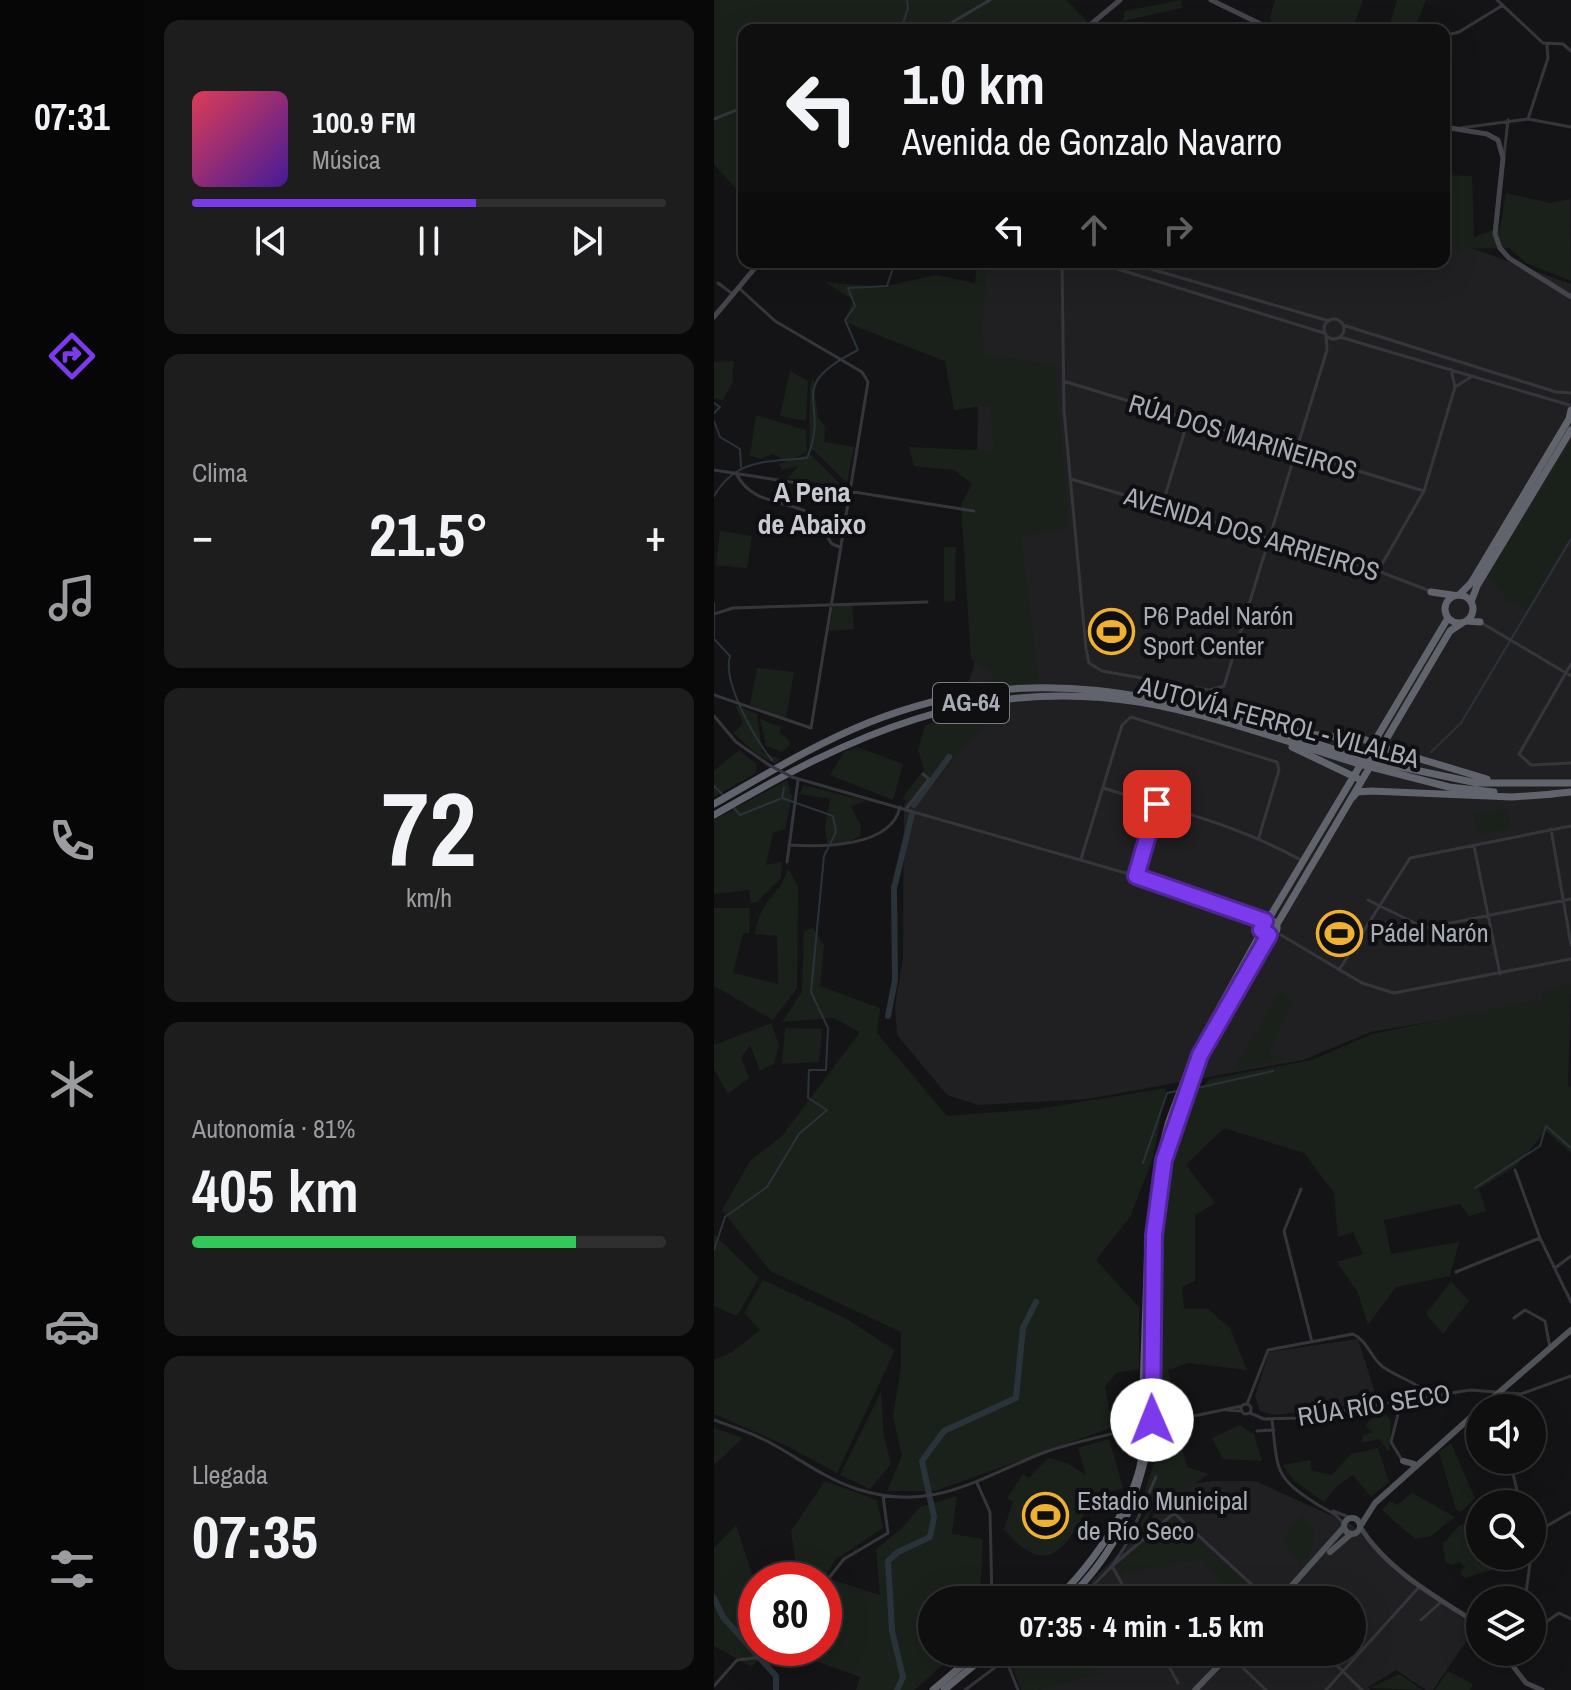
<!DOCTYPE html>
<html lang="es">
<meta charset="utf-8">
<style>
:root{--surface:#0f0f10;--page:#1d1d1e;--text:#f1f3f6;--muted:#9b9c9f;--line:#2f2f30;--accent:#7c3aed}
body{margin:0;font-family:"Archivo Narrow",sans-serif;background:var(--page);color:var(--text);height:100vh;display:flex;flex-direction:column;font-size:30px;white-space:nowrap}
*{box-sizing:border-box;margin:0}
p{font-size:26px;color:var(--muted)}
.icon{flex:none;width:44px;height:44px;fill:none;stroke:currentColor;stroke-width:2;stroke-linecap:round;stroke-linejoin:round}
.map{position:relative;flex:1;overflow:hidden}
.sheet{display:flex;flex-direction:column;gap:20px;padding:20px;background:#080809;width:570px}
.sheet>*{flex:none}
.top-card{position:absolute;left:24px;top:24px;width:712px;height:244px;border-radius:16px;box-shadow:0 8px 32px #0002,0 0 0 2px var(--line);background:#0f0f10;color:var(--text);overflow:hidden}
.tools{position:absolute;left:752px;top:1394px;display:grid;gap:16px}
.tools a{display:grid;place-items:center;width:80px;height:80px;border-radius:50%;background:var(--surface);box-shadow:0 8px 32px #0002,0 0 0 2px var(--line);font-size:40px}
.speed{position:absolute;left:24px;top:1562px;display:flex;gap:16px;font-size:40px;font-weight:700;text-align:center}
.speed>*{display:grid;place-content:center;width:104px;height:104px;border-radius:50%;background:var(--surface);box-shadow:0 8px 32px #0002,0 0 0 2px var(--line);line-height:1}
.speed .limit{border:12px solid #d22;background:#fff;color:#111}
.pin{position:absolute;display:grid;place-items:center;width:68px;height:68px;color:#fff;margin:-34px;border-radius:16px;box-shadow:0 4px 12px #0006}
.me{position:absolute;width:88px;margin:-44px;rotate:359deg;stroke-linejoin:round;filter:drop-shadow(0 0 6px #0008)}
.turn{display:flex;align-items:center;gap:28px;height:168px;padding:0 32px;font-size:36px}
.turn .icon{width:104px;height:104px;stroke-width:2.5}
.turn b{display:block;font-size:56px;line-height:68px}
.lanes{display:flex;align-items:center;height:76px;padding:0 32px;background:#0003;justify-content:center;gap:40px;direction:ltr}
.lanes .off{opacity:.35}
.big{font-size:60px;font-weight:700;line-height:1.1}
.sheet .widget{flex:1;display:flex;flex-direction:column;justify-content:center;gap:12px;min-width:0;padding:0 28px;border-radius:16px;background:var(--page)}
.sheet .dial{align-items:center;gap:0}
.dial b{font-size:104px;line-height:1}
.song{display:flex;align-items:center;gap:24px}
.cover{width:96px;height:96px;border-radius:12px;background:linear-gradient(135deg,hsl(350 70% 55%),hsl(260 70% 35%))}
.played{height:8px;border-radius:4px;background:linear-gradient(90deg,var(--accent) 60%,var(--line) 60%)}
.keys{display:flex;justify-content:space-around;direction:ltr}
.heat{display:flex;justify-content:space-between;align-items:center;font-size:44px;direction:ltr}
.charge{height:12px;border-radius:6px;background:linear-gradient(90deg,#34c759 81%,var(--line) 0)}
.trip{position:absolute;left:204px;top:1586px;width:448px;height:80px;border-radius:40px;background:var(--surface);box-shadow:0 8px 32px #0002,0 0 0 2px var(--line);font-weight:700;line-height:80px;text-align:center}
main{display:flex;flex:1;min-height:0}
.tabs{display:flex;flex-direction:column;width:144px;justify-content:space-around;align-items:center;background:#060606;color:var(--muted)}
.tabs .icon{width:56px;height:56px}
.tabs .on{color:var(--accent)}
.tabs b{font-size:36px;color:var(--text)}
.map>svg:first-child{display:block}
</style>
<main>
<nav class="tabs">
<b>07:31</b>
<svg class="icon on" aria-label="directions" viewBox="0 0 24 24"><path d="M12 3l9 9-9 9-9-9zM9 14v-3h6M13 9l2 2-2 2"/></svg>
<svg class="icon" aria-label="music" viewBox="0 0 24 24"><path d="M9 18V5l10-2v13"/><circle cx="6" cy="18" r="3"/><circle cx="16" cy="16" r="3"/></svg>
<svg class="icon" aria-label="phone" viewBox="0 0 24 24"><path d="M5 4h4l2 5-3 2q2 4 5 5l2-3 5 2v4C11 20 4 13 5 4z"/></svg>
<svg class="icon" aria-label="climate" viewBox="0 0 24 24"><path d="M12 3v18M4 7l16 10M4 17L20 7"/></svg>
<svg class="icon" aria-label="car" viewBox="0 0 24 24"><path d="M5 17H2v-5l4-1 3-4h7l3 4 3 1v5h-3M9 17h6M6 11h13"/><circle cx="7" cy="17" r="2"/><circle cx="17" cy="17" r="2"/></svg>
<svg class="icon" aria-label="filters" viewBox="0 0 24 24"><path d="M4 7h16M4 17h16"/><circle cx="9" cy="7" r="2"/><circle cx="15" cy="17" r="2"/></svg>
</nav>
<section class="sheet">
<div class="widget">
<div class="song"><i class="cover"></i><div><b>100.9 FM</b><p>Música</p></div></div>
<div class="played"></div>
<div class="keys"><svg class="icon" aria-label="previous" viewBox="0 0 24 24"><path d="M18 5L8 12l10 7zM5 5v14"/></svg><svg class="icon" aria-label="pause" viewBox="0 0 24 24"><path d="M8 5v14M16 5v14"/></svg><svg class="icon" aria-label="next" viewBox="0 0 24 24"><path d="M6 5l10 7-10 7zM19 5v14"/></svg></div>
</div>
<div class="widget"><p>Clima</p>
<div class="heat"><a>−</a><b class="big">21.5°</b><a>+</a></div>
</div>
<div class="widget dial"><b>72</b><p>km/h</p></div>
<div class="widget"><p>Autonomía · 81%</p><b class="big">405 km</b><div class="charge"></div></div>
<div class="widget"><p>Llegada</p><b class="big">07:35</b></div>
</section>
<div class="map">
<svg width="857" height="1690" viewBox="0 0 857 1690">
<rect width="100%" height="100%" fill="#141416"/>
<path fill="#202023" d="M730 238 857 284V993L826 1003 657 1032 589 1060 373 1099 264 1105 233 1095 183 1035 181 1006 189 958 190 805 242 716 260 666 266 262H730Z
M644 1339 664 1402 561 1415 546 1411 541 1396 555 1352Z
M497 1481H541L638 1525 701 1586 762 1627 719 1690H712L682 1670 654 1687 656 1690H324L382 1673 373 1652H638V1600H366L379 1579 437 1523 446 1489Z"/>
<path fill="#1a211b" d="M0 0H352L382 30H30V193L26 194 0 164Z
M467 0 468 8 409 21 411 11Z
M561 0H649L638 30H561L556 17Z
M683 0H712L702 24 706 30H674Z
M730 175 758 176 760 237 786 228 792 193 836 203 856 199 857 281 812 263 795 248 730 249Z
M263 262H273L268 326 270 354 341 365 355 529 307 536 325 679 270 724 203 805 188 799 210 769 204 750 211 725 268 709 279 673 257 659 247 504 258 484 240 470 200 466 195 447 280 451 276 405 240 410 231 361 130 322 139 300 111 282 168 287 222 275 261 283Z
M20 361 18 383 9 400 0 398V362Z
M76 371 94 381 92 421 66 416Z
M99 377 104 417 111 427 110 442 140 447 133 483 95 446 96 388Z
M42 415 92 430 93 452 73 462 59 454 47 459 36 456Z
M857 443V535L813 609 794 601 774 575Z
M96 454 126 484 124 487 74 478 84 466 68 470 65 464Z
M6 531 38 536 33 568 2 565Z
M230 547H242L241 601 230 602Z
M138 605 140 629 115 631 119 606Z
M43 668 80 672 72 718 36 705Z
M21 705 43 714 48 752 67 759 61 764 41 753 20 733 29 723Z
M46 719 67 727 66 733 75 740V746L68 752 52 746Z
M143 747 189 764 179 800 116 775 130 752Z
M25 750 42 764V773L0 797V771Z
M73 780 78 797 71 829 59 833 52 865 68 862 67 878 43 902 37 903 35 890 0 894V820Z
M89 785 153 801 137 806 147 826 146 836 132 843H113L111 826 116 799 86 794Z
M793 809 797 828 764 834 760 814Z
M74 868 84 886 83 988 59 1020 0 986V908H36L35 933H29L19 973 64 984 63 936 41 934C46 897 66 898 74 868Z
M99 928 110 945 106 986 166 1008 163 1033 233 1116 325 1109 452 1088 439 1158 416 1217 382 1260 425 1307V1369L402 1373 391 1387 399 1427 221 1491H173L188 1456 179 1416 187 1367V1332L56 1271 8 1210 36 1161 68 1136 146 1032 119 1018 68 1022 88 992 90 931Z
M857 984 854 1086 857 1088V1153L832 1131 802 1166 765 1189 772 1211 755 1216 746 1204 670 1220 677 1254 745 1242 736 1276 682 1287 654 1325 644 1293 623 1262 649 1254 639 1232 624 1237 620 1193 590 1153 510 1128 472 1165 501 1203 481 1215V1281L468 1287 470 1309H494L516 1328 533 1370 474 1363 454 1370 465 1414 461 1413 443 1377 447 1247 469 1105 496 1079 598 1060 658 1034 827 999 831 988Z
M567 991 578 1000 555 1053 571 1059 519 1070Z
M57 1023 65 1045 60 1064 46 1071 36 1045 27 1058 35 1078 14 1094 0 1069V1045Z
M71 1028 108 1029 105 1062 68 1064Z
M0 1234 45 1278 23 1316 0 1306Z
M49 1280 131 1318 181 1350 123 1473 73 1446 0 1414V1360L18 1352 46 1330 30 1313Z
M737 1281 755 1301 729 1334 712 1314Z
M167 1392 170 1437 177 1464 156 1489 126 1475Z
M672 1414 677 1421 675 1452 665 1439 648 1443 649 1435 659 1432 651 1426 657 1419Z
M526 1425 540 1434 548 1461 509 1459 498 1438Z
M0 1428 29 1438 0 1465Z
M450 1435 466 1440 473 1467 495 1474 470 1491H443L429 1534 425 1526 438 1503 427 1501Z
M395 1439 409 1488 379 1496C376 1506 369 1516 364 1525 340 1566 320 1564 290 1529L299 1502 293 1498 309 1474 315 1478 335 1458 353 1463 372 1475 364 1448Z
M737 1443 761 1498 747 1512 742 1510 725 1452Z
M664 1448 675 1482 657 1497 639 1475 623 1486 610 1502 580 1481 569 1465 596 1460 598 1471 618 1475 637 1454Z
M111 1481 163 1500 169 1528 121 1560 109 1580H84L77 1531Z
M698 1493 741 1517 717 1536 701 1539 668 1510 676 1501 683 1505Z
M243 1496 238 1534 269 1539 266 1600H218V1652H242L201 1690H142L146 1677 104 1662 90 1648H110V1597L119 1580 166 1595 162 1549 187 1529 206 1507Z
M588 1514 601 1532 596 1554 585 1564 569 1539Z
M458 1519 463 1520 550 1600H519L490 1559 408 1573 407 1578 404 1565Z
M766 1523V1556H787L791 1566 751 1578 746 1573 751 1567 746 1562 738 1565 731 1562 729 1544 746 1525Z
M22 1525 42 1586V1648H54L38 1667 0 1646V1548Z
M311 1652H373L383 1673 324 1690H307L297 1663Z
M734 1671 759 1684 756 1690H721Z
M685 1674 708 1690 656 1688Z"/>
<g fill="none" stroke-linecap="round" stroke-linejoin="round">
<path stroke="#2a333a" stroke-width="2" d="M187 30 194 8 193 0
M0 403 6 407 0 413
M0 421 6 437 26 449 27 467
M0 496C22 458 54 462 93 458 118 400 67 389 144 350L131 320 141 306 134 288 173 286 181 262
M0 603V637
M0 639 16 656C8 682 41 739 58 760
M717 752 747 723 857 539
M0 786 10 796
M19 807 26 815 66 799
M479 1089 559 1071
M429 1163 453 1093 464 1091
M761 1188 826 1146 832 1126 857 1148
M0 1250 11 1217 53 1187 85 1134 113 1110 94 1098 95 1070H112L114 1028 97 992 110 856 122 832 119 816 68 798 70 788"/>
<path stroke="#2a333a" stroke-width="6" d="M200 805 235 757
M174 1016 181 980 180 888 198 814
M0 1598 9 1617 62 1676V1690
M183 1690 189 1677 178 1631 174 1561 184 1552 216 1537 220 1517 208 1461 230 1431 302 1398 309 1328 322 1302"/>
<path stroke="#35363b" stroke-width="3" d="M783 0 829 43 849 44 857 51
M225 30 276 0
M730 36 745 32 789 5
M0 119 30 107
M814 119 834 58 833 46
M746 128 814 119 857 127
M790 156 794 120
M348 262 350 410 372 649 375 663 388 671 495 690 510 686 613 350 612 336
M381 262 610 333
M413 262 615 321
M4 283 20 295
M610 329a10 10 0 1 1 20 0a10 10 0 1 1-20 0Z
M629 325 842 392 857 393
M626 337 855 405
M349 381 710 491
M741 387 757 377
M0 470 260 511
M23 475C41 510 87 498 105 522 110 529 113 537 118 544L126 547
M357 479 664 571 716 591
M448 506 474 420
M664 571 710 491 741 387 737 369
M0 614 19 608 213 602
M766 622 857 676
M857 664 805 754 817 765 857 763
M0 695 97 728 154 382 148 372 61 321 25 288
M0 716 22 742 55 765
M78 777 422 876 501 901 540 920
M389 788C457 809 523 825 585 859
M192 809 215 779 209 774
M837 829 857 945
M75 845C107 847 177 848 186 807
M760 846 786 974
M367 859 408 725 417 717 563 762 565 770 545 837
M73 862 84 780
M422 876 443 804
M654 900 711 928 857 899
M567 935 648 983 680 993 857 959
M625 970 696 858 857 826
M801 1170 826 1238 857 1302
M587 1189 570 1231 598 1342
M841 1268 857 1256
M742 1272 826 1238
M800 1318 811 1310 831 1321 836 1348
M687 1402 677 1442 688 1460
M533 1404 554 1350 639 1334C654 1341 656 1357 669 1367 685 1378 703 1382 717 1397
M527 1409a5 5 0 1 1 10 0a5 5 0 1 1-10 0Z
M789 1408 801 1394
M513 1410 528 1411
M536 1413 550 1419 584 1418 756 1390 807 1394 857 1376
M0 1420C17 1426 35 1432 51 1440 82 1456 109 1478 143 1489 220 1514 265 1477 334 1451 361 1442 390 1436 417 1429L423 1424
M558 1420C564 1470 559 1478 606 1506 616 1512 625 1515 630 1525
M438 1421 446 1423 528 1406
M543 1431 560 1430
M796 1460 806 1504
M263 1483 276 1512 278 1600
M619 1511 637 1518
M818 1548 824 1531 857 1512
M110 1584 130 1559 174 1533 169 1496
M365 1600 398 1566 413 1543 442 1477
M417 1600 398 1566 460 1513 547 1593
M811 1600 817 1556
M707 1620 728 1601
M818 1621 832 1622 845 1613 857 1619
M289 1652 304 1690
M447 1652 464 1683
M609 1652 648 1690
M293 1663 308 1652
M527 1666 552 1690
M0 1686 23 1660 51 1657 66 1648
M251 1690 291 1660
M612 1690 706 1586"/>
<path stroke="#43454b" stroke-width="5" d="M497 0 559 30
M370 30 406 0
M730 127 773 134 784 140 789 158 781 234 786 248 795 258 857 297
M0 317 46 262
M647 1528C673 1570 725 1599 766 1625
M788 1652 812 1683 828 1690"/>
<path stroke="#51535a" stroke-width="6" d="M767 1408 857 1330
M689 1461 700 1464
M630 1526a8 8 0 1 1 16 0a8 8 0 1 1-16 0Z
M647 1525 661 1503 766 1409
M616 1552 637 1534
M565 1600 630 1527
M481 1690 518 1652"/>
<path stroke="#61646c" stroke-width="7" d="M717 592 738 595
M731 609a14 14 0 1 1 28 0a14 14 0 1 1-28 0Z
M745 595 757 583 855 419 857 410
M757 602 763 586 857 430
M753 621 766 622
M539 720 594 734 652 740 660 749
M663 746 773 779
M578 747 643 778
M663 762 763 783H857
M661 768 735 787 780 792
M837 794 857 792
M639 797 643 792 657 791 798 797 840 794
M0 804C51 775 101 744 156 722 337 651 471 704 646 757
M0 815C137 735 262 676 425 702 498 714 571 741 642 763
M554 920 734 618
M547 928a8 8 0 1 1 16 0a8 8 0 1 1-16 0Z
M562 926 736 631 748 623
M424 1426a8 8 0 1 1 16 0a8 8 0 1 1-16 0Z
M428 1419 434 1242 445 1159 455 1121 481 1052 548 931
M438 1420 440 1235 450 1160 486 1055 555 935
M341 1600C375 1571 441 1480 426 1433
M353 1600C406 1549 422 1502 437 1433
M219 1690 264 1652
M230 1690 276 1652"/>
<path stroke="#35363b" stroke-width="3" d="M55 765 78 777"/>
<path stroke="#61646c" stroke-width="7" d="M646 757 663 762
M642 763 661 768"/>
</g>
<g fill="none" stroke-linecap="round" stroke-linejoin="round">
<defs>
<path id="route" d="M438 1420 440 1235 450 1160 486 1055 555 935 547 930 551 921 422 876 443 804"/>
</defs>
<use href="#route" stroke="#51269a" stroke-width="20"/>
<use href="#route" stroke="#7c3aed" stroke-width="14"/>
</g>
<defs>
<symbol id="stadium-ring" viewBox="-11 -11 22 22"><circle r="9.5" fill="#0f0f11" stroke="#f0b132" stroke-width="1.5"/><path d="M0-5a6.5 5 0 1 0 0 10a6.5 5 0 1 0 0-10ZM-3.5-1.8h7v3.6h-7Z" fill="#f0b132"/></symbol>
</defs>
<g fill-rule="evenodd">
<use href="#stadium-ring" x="372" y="606" width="51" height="51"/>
<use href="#stadium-ring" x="600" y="908" width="51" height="51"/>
<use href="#stadium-ring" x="306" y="1490" width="51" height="51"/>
</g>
<g text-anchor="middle" stroke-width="8" stroke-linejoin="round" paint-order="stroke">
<rect fill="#0f0f11" stroke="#797c84" stroke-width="2" x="219" y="683" width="76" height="40" rx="6"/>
<g font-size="24" font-weight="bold" fill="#a6abb6">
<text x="257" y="711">AG-64</text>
</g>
<g font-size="26" fill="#a6abb6" stroke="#0f0f11">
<text transform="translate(529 437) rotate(17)" y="9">RÚA DOS MARIÑEIROS</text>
<text transform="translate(538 534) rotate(17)" y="9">AVENIDA DOS ARRIEIROS</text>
<text transform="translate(565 722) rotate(15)" y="9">AUTOVÍA FERROL - VILALBA</text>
<text transform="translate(660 1405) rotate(-9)" y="9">RÚA RÍO SECO</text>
</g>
<g font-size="26" fill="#a6abb6" stroke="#0f0f11" text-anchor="start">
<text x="429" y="625">P6 Padel Narón<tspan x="429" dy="30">Sport Center</tspan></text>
<text x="656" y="942">Pádel Narón</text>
<text x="363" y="1510">Estadio Municipal<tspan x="363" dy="30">de Río Seco</tspan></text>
</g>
<g font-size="28" font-weight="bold" fill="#c7cad2" stroke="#0f0f11">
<text x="98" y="502">A Pena<tspan x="98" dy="32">de Abaixo</tspan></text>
</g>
</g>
</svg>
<div class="tools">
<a><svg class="icon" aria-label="sound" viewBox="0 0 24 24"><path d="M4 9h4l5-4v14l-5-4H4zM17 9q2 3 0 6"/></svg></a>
<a><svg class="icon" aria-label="search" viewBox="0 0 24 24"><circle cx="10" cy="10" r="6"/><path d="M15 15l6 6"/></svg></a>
<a><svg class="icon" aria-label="layers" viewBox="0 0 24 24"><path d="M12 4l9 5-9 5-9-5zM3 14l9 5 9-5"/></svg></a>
</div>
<div class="speed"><div class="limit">80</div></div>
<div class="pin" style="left:443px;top:804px;background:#d93025"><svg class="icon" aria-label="arrive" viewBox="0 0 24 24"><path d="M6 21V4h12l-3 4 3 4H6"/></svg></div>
<svg class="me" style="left:438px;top:1420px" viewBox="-20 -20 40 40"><circle r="19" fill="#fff"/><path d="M0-13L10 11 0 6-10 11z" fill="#7c3aed"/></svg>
<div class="trip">07:35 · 4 min · 1.5 km</div>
<div class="top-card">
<div class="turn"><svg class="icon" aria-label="left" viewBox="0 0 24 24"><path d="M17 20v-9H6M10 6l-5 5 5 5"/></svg><div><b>1.0 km</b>Avenida de Gonzalo Navarro</div></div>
<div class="lanes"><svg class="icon" aria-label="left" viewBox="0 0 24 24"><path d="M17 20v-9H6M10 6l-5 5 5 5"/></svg><svg class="icon off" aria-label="ahead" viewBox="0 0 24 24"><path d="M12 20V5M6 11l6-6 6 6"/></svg><svg class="icon off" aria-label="right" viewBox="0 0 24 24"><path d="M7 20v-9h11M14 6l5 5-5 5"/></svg></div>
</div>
</div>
</main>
